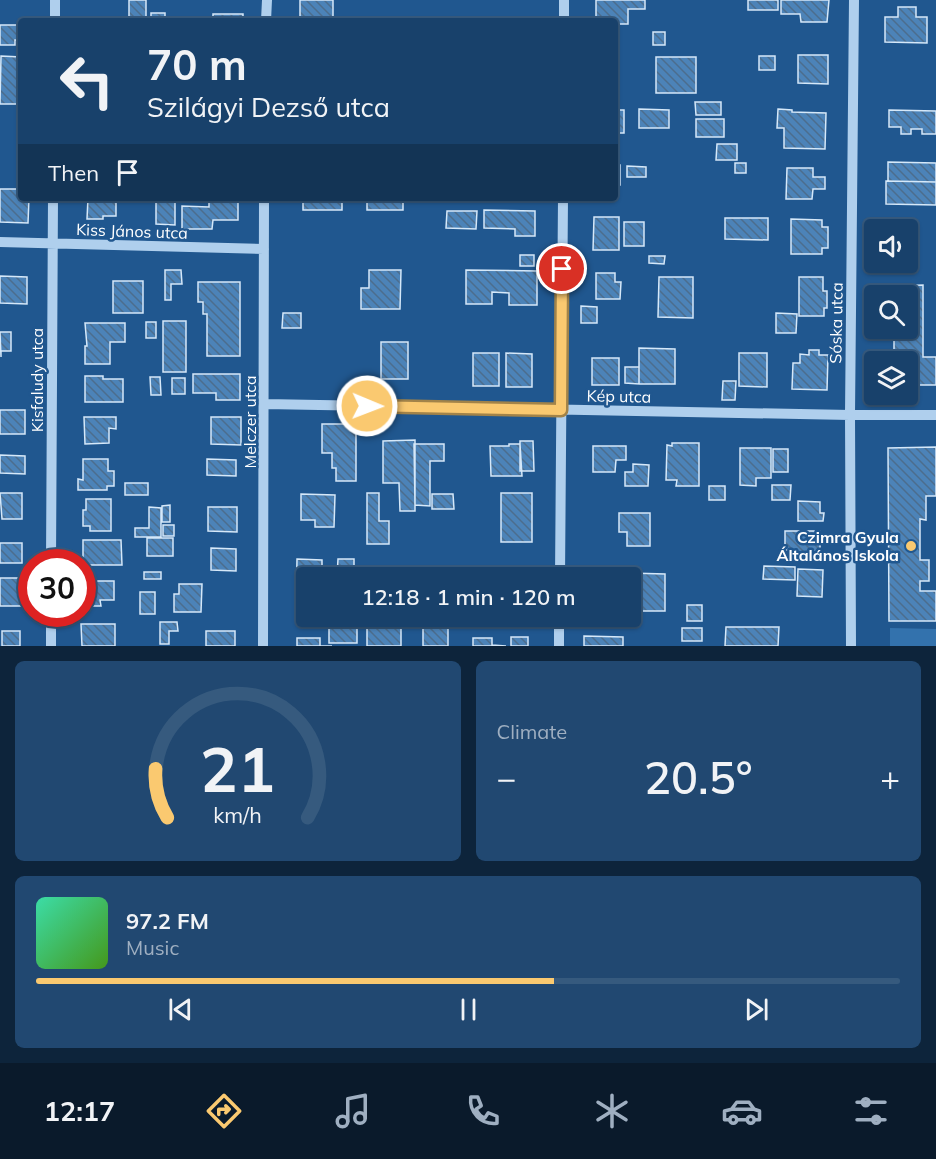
<!DOCTYPE html>
<meta charset="utf-8">
<style>
:root{--surface:#18416b;--page:#214871;--text:#f1f3f6;--muted:#9fafc1;--line:#365a7e;--accent:#fac970}
body{margin:0;font-family:Mulish,sans-serif;background:var(--page);color:var(--text);height:100vh;display:flex;flex-direction:column;font-size:22px;white-space:nowrap}
*{box-sizing:border-box;margin:0}
p{font-size:20px;color:var(--muted)}
.icon{flex:none;width:33px;height:33px;fill:none;stroke:currentColor;stroke-width:2;stroke-linecap:round;stroke-linejoin:round}
.map{position:relative;height:646px;overflow:hidden}
.side{display:flex;flex-direction:column;gap:15px;padding:15px;background:#0d243b;flex:1}
.side>*{flex:none}
.hud{position:absolute;left:18px;top:18px;width:600px;height:183px;border-radius:6px;box-shadow:0 2px 4px #0004,0 0 0 2px var(--line);background:#18416b;color:var(--text);overflow:hidden}
.buttons{position:absolute;left:864px;top:219px;display:grid;gap:12px}
.buttons a{display:grid;place-items:center;width:54px;height:54px;border-radius:6px;background:var(--surface);box-shadow:0 2px 4px #0004,0 0 0 2px var(--line);font-size:30px}
.speed{position:absolute;left:18px;top:549px;display:flex;gap:12px;font-size:30px;font-weight:700;text-align:center}
.speed>*{display:grid;place-content:center;width:78px;height:78px;border-radius:50%;background:var(--surface);box-shadow:0 2px 4px #0004,0 0 0 2px var(--line);line-height:1}
.speed .limit{border:9px solid #d22;background:#fff;color:#111}
.pin{position:absolute;display:grid;place-items:center;width:51px;height:51px;color:#fff;margin:-26px;border:3px solid #fff;border-radius:50%;box-shadow:0 2px 6px #0007}
.me{position:absolute;width:66px;margin:-33px;rotate:91deg;stroke-linejoin:round;filter:drop-shadow(0 0 4px #0008)}
.turn{display:flex;align-items:center;gap:21px;height:126px;padding:0 30px;font-size:27px}
.turn .icon{width:78px;height:78px;stroke-width:2.5}
.turn b{display:block;font-size:42px;line-height:51px}
.then{display:flex;align-items:center;height:57px;padding:0 30px;background:#0003;gap:12px;font-size:22px}
.big{font-size:45px;font-weight:600;line-height:1.1}
.side .tile{flex:1;display:flex;flex-direction:column;justify-content:center;gap:9px;min-width:0;padding:0 21px;border-radius:9px;background:var(--page)}
.side .dial{align-items:center;gap:0}
.dial svg{height:156px;overflow:visible;fill:none;stroke:var(--line);stroke-width:7;stroke-linecap:round;text-anchor:middle}
.dial text{fill:var(--text);stroke:none}
.song{display:flex;align-items:center;gap:18px}
.cover{width:72px;height:72px;border-radius:9px;background:linear-gradient(135deg,hsl(160 70% 55%),hsl(100 70% 35%))}
.played{height:6px;border-radius:3px;background:linear-gradient(90deg,var(--accent) 60%,var(--line) 60%)}
.keys{display:flex;justify-content:space-around;direction:ltr}
.heat{display:flex;justify-content:space-between;align-items:center;font-size:33px;direction:ltr}
.side .tiles{flex:1;display:grid;gap:15px;grid-template-columns:1fr 1fr}
.tile:last-child{grid-column:span 2}
.trip{position:absolute;left:296px;top:567px;width:345px;height:60px;border-radius:6px;background:var(--surface);box-shadow:0 2px 4px #0004,0 0 0 2px var(--line);font-weight:600;line-height:60px;text-align:center}
.dock{display:flex;height:96px;justify-content:space-around;align-items:center;background:#0a1a2b;color:var(--muted)}
.dock .icon{width:42px;height:42px}
.dock .current{color:var(--accent)}
.dock b{font-size:27px;color:var(--text)}
.map>svg:first-child{display:block}
</style>
<div class="map">
<svg width="936" height="646" viewBox="0 0 936 646">
<defs>
<pattern id="building-back-hatch" width="6" height="6" patternUnits="userSpaceOnUse" patternTransform="scale(1.5)"><rect width="6" height="6" fill="#4c83b8"/><path d="M-1 5l2 2M0 0l6 6M5-1l2 2" fill="none" stroke="#4c6d8d"/></pattern>
</defs>
<rect width="100%" height="100%" fill="#20578f"/>
<path fill="#3372ad" d="M890 628 936 629V646H890Z"/>
<path fill="url(#building-back-hatch)" stroke="#d5e8f9" stroke-width="1.5" d="M129 0H146V21H129Z
M300 0H333V21H300Z
M596 0H645V9H628V24H615V21H596Z
M748 0H778V10H748Z
M781 0H829L827 22H801L800 14H781Z
M898 7H916V17H927V43L885 42V17H898Z
M151 13H165V21H151Z
M213 14H243V21H213Z
M0 25H21V40H15V45H0Z
M653 32H665V45H653Z
M798 55H828V84L798 83Z
M1 56 21 57V104H0Z
M759 56H775V70H759Z
M656 57H696V93H656Z
M695 102H721V115H696Z
M639 109 669 110V128H639Z
M778 109 792 110V112L826 113 825 149 784 148V128H777Z
M615 110H624V133H615Z
M889 110 936 111V134H922V129H911V134H901V127H889Z
M696 119H724V137H696Z
M717 144H737V160H716Z
M888 162 936 163V182L888 181Z
M735 163H746V173H735Z
M615 165H620V185H615Z
M627 166 646 167V177H627Z
M787 168H813V177H825V189H813L812 199H786Z
M886 181 936 182V205L886 204Z
M0 189H21V198H29L28 223 0 222Z
M88 198H116V216H103V219H87Z
M156 198H175V225L156 224Z
M209 198H238V220H213L212 229H182V206L209 207Z
M303 198H342V210H303Z
M367 198H403V210H367Z
M484 210 535 211V236H515V229L484 228Z
M447 211H477L476 229 446 228Z
M594 217H619V250H593Z
M725 218H768V240L725 239Z
M791 219 822 220V227H828V248H822V254H791Z
M624 222H644V246H624Z
M888 222 911 223 910 257H908V230H888Z
M520 255H534V266H520Z
M649 256H665L664 264 649 263Z
M165 270H181L182 284H171V300H165Z
M369 270H401L400 309H361V288H369Z
M466 270 537 271V305H509V293L492 292V304H466Z
M596 273H615V282H621L620 299H596Z
M0 276 27 277V304L0 303Z
M659 277H693V318L658 317Z
M799 277H823V291H827V308H824V316H799Z
M113 281H143V313H113Z
M198 282H240V356H207V314H203V302H198Z
M923 285V357H936V385H909L908 389V362H894V328H908V296H894V286Z
M581 306 597 307V323H581Z
M283 313H301V328H282Z
M776 313 797 314 796 333H776Z
M163 321H186V372H163Z
M146 322H156V338H146Z
M85 323H125V342H110V364H85V346H87Z
M0 332H11V351H1V357Z
M381 342H408V379H381Z
M639 348 675 349V384H639Z
M809 350H819V355H828L827 390 792 389 793 363H800V354L809 355Z
M473 353H499V386H473Z
M506 353 532 354V387H506Z
M739 353H767V387L739 386Z
M592 358H619V385H592Z
M625 367H639V384L625 383Z
M193 374H240V400H216V393H193Z
M85 376H103V379H123V402H85Z
M150 377H160L161 395H151Z
M172 378H185V394H172Z
M723 381H736L735 400H722Z
M0 410H25V434H0Z
M84 417H116V429L109 428V443L85 444Z
M211 417H241V445L211 444Z
M322 424H356V481H336V468H332V453H322Z
M415 440V511H400L399 483H383V441Z
M520 441H533L534 471H520Z
M672 443H699V486H676L677 480H666L667 445 672 446Z
M414 444H444V461H430V506L415 505Z
M509 444H520L522 476H491L490 446H509Z
M593 446H626V460H616L615 472H593Z
M936 447V496H926V520L920 519V560H929V581H920V591H936V621H889L888 448Z
M740 448H771V478H756V486L740 485Z
M773 449H788V472H773Z
M0 455 25 456V474L0 473Z
M83 459H108V471H114V486H107V490H78V479L83 480Z
M207 459 236 460V476L207 475Z
M633 464 649 465 648 486H625V472H633Z
M125 483H148V495H125Z
M772 485H791L790 500H772Z
M709 486H725V500H709Z
M0 493H22V519H2Z
M367 493H379V521H389V544H367Z
M501 493H532V542H501Z
M301 494 335 495 334 527H315V520H301Z
M432 494H453L454 509H432Z
M86 499H111V531H90V526H83V510H86Z
M798 501 820 502V513H824L823 521H798Z
M170 505V522H162V506Z
M149 507 161 508V537H135V528H149Z
M208 507H237V532L208 531Z
M619 513H650V546H627V532H619Z
M163 525H174V536H163Z
M785 531H820V559H793V550H785Z
M147 538H173V556H147Z
M83 540H121L122 565H83Z
M0 543H22V563H0Z
M211 548 236 549V571L211 570Z
M297 559 322 560V578H306V611H296Z
M338 559H354V577H337Z
M764 566 795 567V580L763 579Z
M498 568H529V578H498Z
M798 569 823 570 822 597 797 596Z
M144 572H161V579H144Z
M629 573 665 574V611H630Z
M0 578H23L22 606H0Z
M83 581H114V600H100L101 606H83Z
M179 584H202L201 612H174V594H179Z
M140 592H155V614H140Z
M687 605H702V621H687Z
M160 622H177L178 631H169V644H160Z
M329 622H357V643H329Z
M81 624H115V646H82Z
M423 626H448V646H423Z
M726 627H779L778 646H725Z
M367 628H401V646H367Z
M682 628H702V641H682Z
M2 631H20V646H2Z
M206 631H235V646H206Z
M584 636 623 637V646H584Z
M511 637H528V646H511Z
M297 638H320V646H332H297Z
M473 638H492V645L506 646H473Z"/>
<g fill="none" stroke-linecap="round" stroke-linejoin="round">
<path stroke="#afcfed" stroke-width="10" d="M55 21V0
M266 21 267 0
M564 21V0
M0 242 264 249
M265 404 850 415H936
M51 562 53 198
M560 578 563 198
M51 646V614
M263 646 264 198
M559 646V616
M851 646 850 415 854 0"/>
</g>
<g fill="none" stroke-linecap="round" stroke-linejoin="round">
<defs>
<path id="route" d="M367 406 561 410 562 269"/>
</defs>
<use href="#route" stroke="#a28349" stroke-width="15"/>
<use href="#route" stroke="#fac970" stroke-width="10"/>
</g>
<circle fill="#fac970" stroke="#20578f" stroke-width="2" cx="911" cy="546" r="6"/>
<g text-anchor="middle" stroke-width="5" stroke-linejoin="round" paint-order="stroke">
<g font-size="16" fill="#fff" stroke="#20578f">
<text transform="translate(132 231) rotate(2)" y="6">Kiss János utca</text>
<text transform="translate(836 323) rotate(-89)" y="6">Sóska utca</text>
<text transform="translate(37 380) rotate(-90)" y="6">Kisfaludy utca</text>
<text transform="translate(619 396) rotate(1)" y="6">Kép utca</text>
<text transform="translate(250 422) rotate(-90)" y="6">Melczer utca</text>
</g>
<g font-size="16" font-weight="bold" fill="#fff" stroke="#20578f" text-anchor="end">
<text x="899" y="543">Czimra Gyula<tspan x="899" dy="18">Általános Iskola</tspan></text>
</g>
</g>
</svg>
<div class="buttons">
<a><svg class="icon" aria-label="sound" viewBox="0 0 24 24"><path d="M4 9h4l5-4v14l-5-4H4zM17 9q2 3 0 6"/></svg></a>
<a><svg class="icon" aria-label="search" viewBox="0 0 24 24"><circle cx="10" cy="10" r="6"/><path d="M15 15l6 6"/></svg></a>
<a><svg class="icon" aria-label="layers" viewBox="0 0 24 24"><path d="M12 4l9 5-9 5-9-5zM3 14l9 5 9-5"/></svg></a>
</div>
<div class="speed"><div class="limit">30</div></div>
<div class="pin" style="left:562px;top:269px;background:#d93025"><svg class="icon" aria-label="arrive" viewBox="0 0 24 24"><path d="M6 21V4h12l-3 4 3 4H6"/></svg></div>
<svg class="me" style="left:367px;top:406px" viewBox="-20 -20 40 40"><circle r="17" fill="#fac970" stroke="#fff" stroke-width="3"/><path d="M0-11L8 9 0 5-8 9z" fill="#fff"/></svg>
<div class="trip">12:18 · 1 min · 120 m</div>
<div class="hud">
<div class="turn"><svg class="icon" aria-label="left" viewBox="0 0 24 24"><path d="M17 20v-9H6M10 6l-5 5 5 5"/></svg><div><b>70 m</b>Szilágyi Dezső utca</div></div>
<div class="then">Then<svg class="icon" aria-label="arrive" viewBox="0 0 24 24"><path d="M6 21V4h12l-3 4 3 4H6"/></svg></div>
</div>
</div>
<section class="side">
<div class="tiles">
<div class="tile dial"><svg viewBox="0 0 100 80">
<path d="M14 69A42 42 0 1 1 86 69"/>
<path d="M14 69A42 42 0 0 1 8 44" stroke="#fac970"/>
<text x="50" y="56" font-size="32" font-weight="700">21</text>
<text x="50" y="72" font-size="11">km/h</text>
</svg></div>
<div class="tile"><p>Climate</p>
<div class="heat"><a>−</a><b class="big">20.5°</b><a>+</a></div>
</div>
<div class="tile">
<div class="song"><i class="cover"></i><div><b>97.2 FM</b><p>Music</p></div></div>
<div class="played"></div>
<div class="keys"><svg class="icon" aria-label="previous" viewBox="0 0 24 24"><path d="M18 5L8 12l10 7zM5 5v14"/></svg><svg class="icon" aria-label="pause" viewBox="0 0 24 24"><path d="M8 5v14M16 5v14"/></svg><svg class="icon" aria-label="next" viewBox="0 0 24 24"><path d="M6 5l10 7-10 7zM19 5v14"/></svg></div>
</div>
</div>
</section>
<nav class="dock">
<b>12:17</b>
<svg class="icon current" aria-label="directions" viewBox="0 0 24 24"><path d="M12 3l9 9-9 9-9-9zM9 14v-3h6M13 9l2 2-2 2"/></svg>
<svg class="icon" aria-label="music" viewBox="0 0 24 24"><path d="M9 18V5l10-2v13"/><circle cx="6" cy="18" r="3"/><circle cx="16" cy="16" r="3"/></svg>
<svg class="icon" aria-label="phone" viewBox="0 0 24 24"><path d="M5 4h4l2 5-3 2q2 4 5 5l2-3 5 2v4C11 20 4 13 5 4z"/></svg>
<svg class="icon" aria-label="climate" viewBox="0 0 24 24"><path d="M12 3v18M4 7l16 10M4 17L20 7"/></svg>
<svg class="icon" aria-label="car" viewBox="0 0 24 24"><path d="M5 17H2v-5l4-1 3-4h7l3 4 3 1v5h-3M9 17h6M6 11h13"/><circle cx="7" cy="17" r="2"/><circle cx="17" cy="17" r="2"/></svg>
<svg class="icon" aria-label="filters" viewBox="0 0 24 24"><path d="M4 7h16M4 17h16"/><circle cx="9" cy="7" r="2"/><circle cx="15" cy="17" r="2"/></svg>
</nav>
